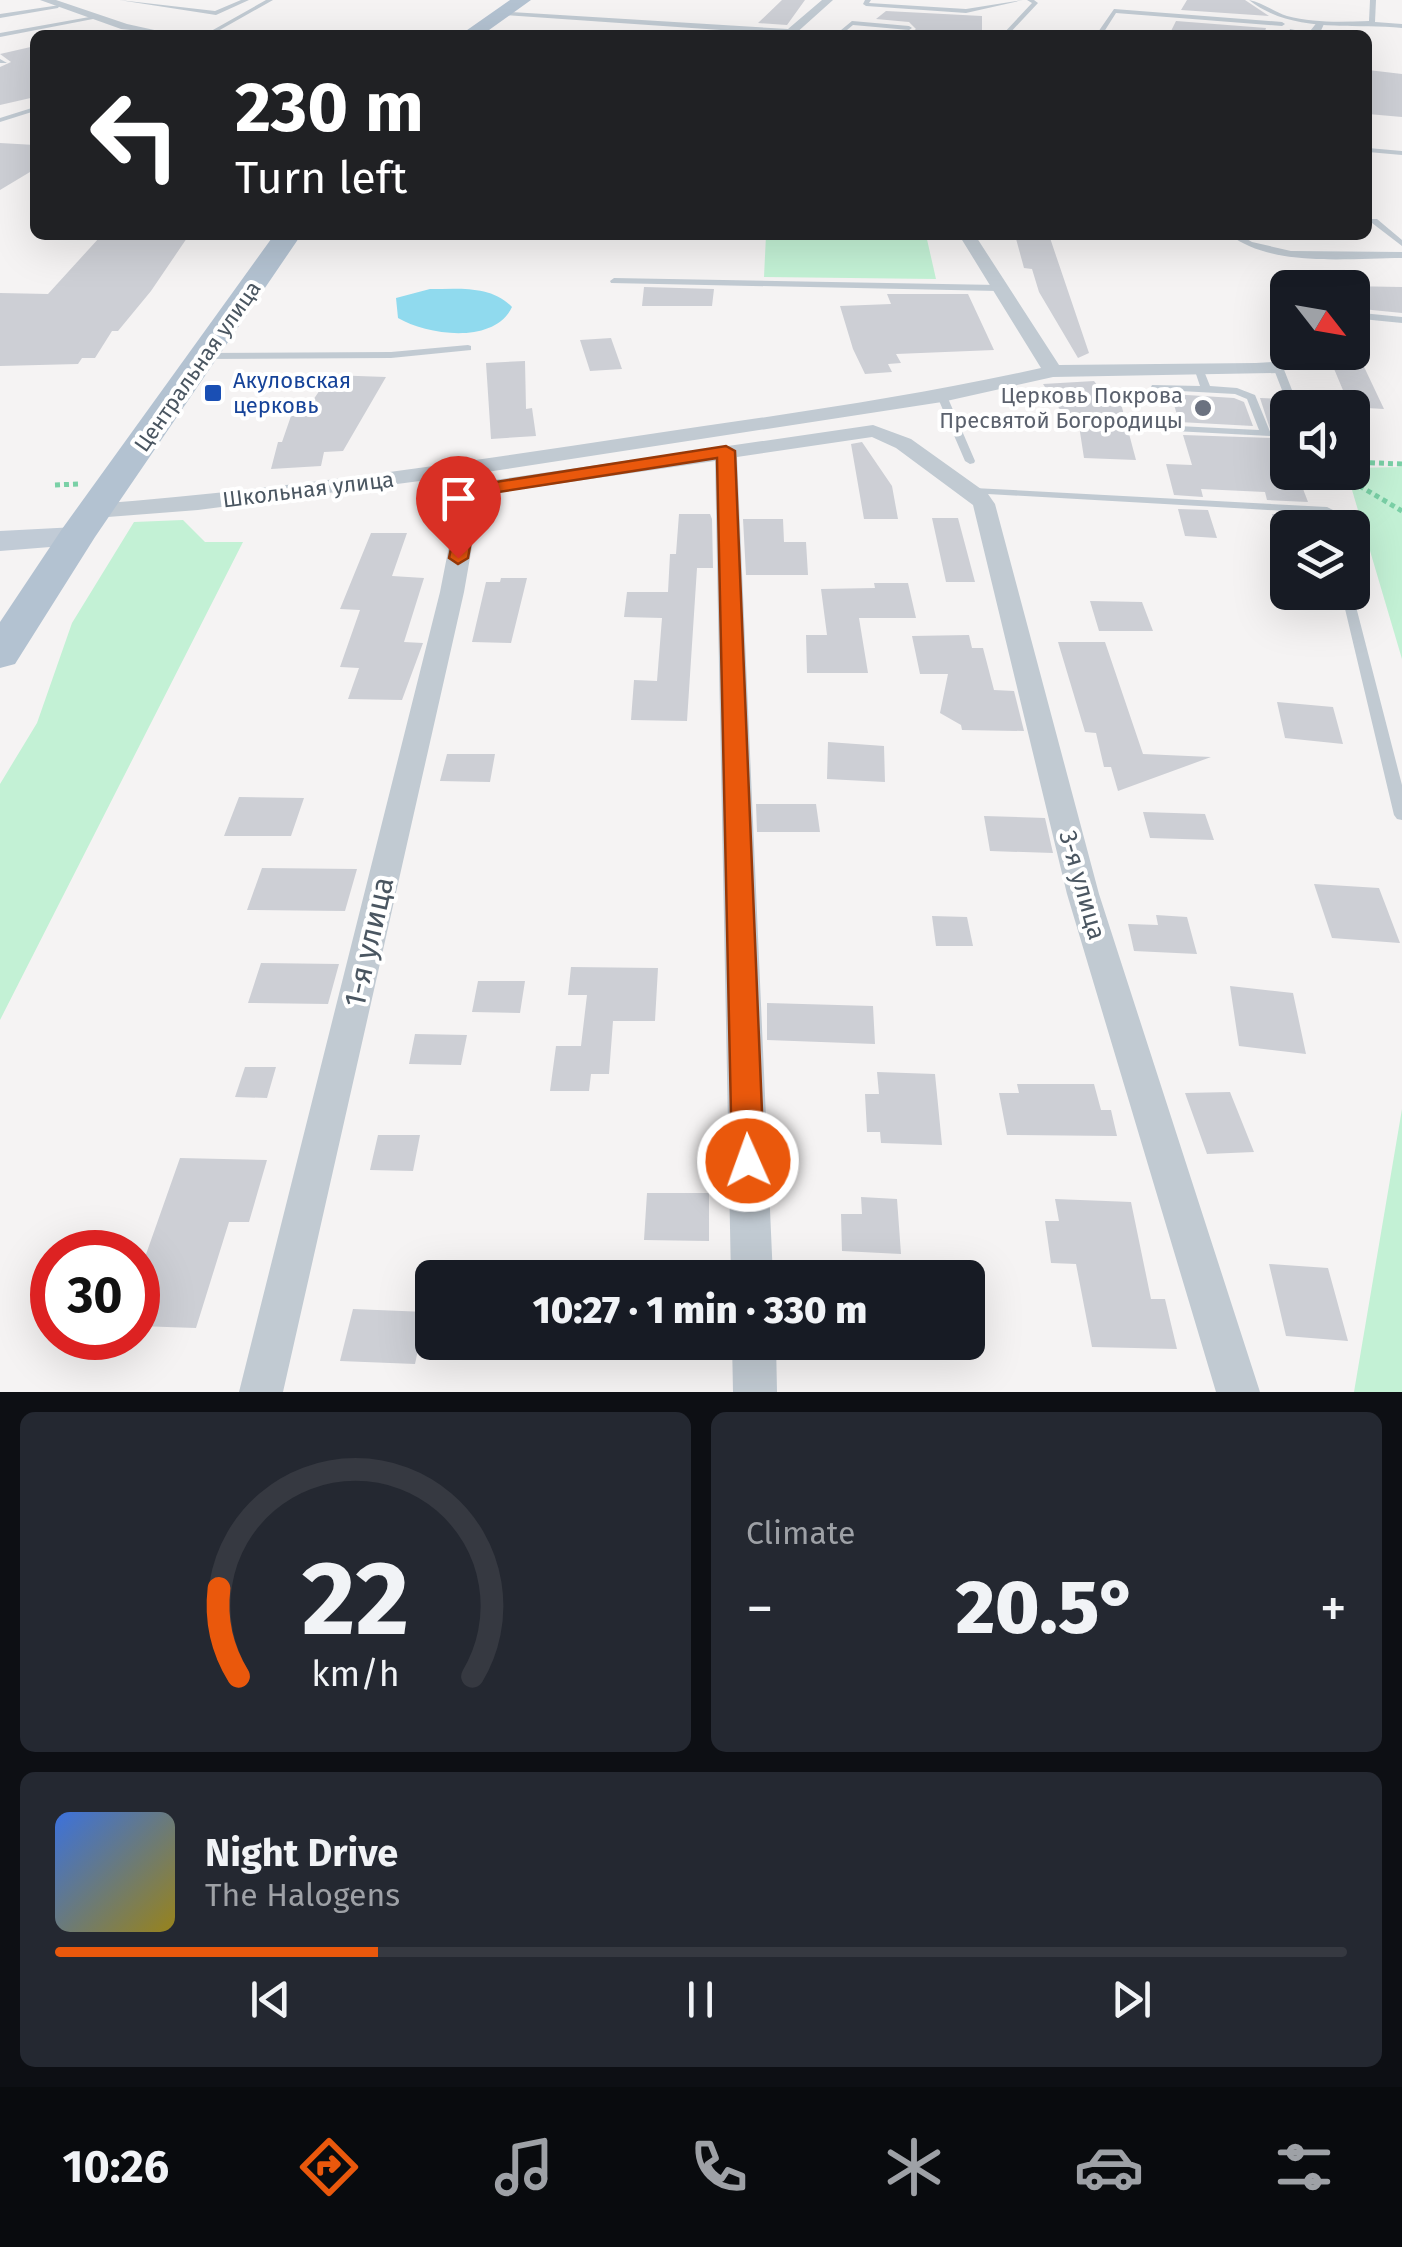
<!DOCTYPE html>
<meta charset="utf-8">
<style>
:root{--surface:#171b24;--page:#242831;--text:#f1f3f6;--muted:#9ea1a6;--line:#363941;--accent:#ea580c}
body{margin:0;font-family:"Fira Sans",sans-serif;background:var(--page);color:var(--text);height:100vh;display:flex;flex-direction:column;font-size:38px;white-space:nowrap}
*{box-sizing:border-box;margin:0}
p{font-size:32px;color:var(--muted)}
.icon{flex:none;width:55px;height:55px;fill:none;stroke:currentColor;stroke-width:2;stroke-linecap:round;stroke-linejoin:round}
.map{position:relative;height:1392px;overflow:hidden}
.side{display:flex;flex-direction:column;gap:20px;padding:20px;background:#0d0f14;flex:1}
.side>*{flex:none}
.banner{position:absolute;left:30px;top:30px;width:1342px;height:210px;border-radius:15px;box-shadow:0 10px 40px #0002;background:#202124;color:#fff;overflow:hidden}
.needle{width:65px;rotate:121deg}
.buttons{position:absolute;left:1270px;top:270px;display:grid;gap:20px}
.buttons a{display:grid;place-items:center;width:100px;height:100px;border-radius:15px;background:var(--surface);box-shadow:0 10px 40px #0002;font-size:50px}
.speed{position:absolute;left:30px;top:1230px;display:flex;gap:20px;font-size:50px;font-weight:700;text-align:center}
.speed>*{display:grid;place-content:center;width:130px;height:130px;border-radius:50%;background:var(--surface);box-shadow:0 10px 40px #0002;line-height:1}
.speed .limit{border:15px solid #d22;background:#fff;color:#111}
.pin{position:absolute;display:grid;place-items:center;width:85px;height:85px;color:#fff;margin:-102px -42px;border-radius:50% 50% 50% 0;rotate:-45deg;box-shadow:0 0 10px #0007}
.pin .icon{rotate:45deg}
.me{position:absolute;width:110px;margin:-55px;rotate:358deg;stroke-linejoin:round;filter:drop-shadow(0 0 8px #0008)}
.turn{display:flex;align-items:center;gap:35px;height:210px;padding:0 40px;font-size:45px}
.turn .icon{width:130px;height:130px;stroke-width:2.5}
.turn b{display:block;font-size:70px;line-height:85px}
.big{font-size:75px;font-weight:800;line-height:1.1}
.side .tile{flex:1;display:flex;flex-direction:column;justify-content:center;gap:15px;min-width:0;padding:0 35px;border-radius:15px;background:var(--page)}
.side .dial{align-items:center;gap:0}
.dial svg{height:260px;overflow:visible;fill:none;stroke:var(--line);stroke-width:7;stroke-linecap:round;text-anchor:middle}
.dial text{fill:var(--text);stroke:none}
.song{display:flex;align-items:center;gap:30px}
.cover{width:120px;height:120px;border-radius:15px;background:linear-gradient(135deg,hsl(220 70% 55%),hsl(50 70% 35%))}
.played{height:10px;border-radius:5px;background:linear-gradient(90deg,var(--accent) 25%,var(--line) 25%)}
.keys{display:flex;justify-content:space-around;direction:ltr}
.heat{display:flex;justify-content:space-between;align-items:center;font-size:55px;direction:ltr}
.side .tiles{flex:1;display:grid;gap:20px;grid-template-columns:1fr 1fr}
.tile:last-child{grid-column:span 2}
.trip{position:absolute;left:415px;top:1260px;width:570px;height:100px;border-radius:15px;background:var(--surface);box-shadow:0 10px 40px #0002;font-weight:800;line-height:100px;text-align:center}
.dock{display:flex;height:160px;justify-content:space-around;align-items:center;background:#090b0e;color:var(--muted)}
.dock .icon{width:70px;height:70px}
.dock .current{color:var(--accent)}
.dock b{font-size:45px;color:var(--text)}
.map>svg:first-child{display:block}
</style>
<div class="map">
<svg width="1402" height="1392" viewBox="0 0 1402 1392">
<rect width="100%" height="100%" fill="#f5f3f3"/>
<path fill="#c3f1d5" d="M766 235H926L936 279 764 277Z
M1402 467V659L1347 473 1352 472 1353 468Z
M183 520 205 542H243L0 1020V784L37 723 72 623 134 522Z
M1402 1109V1392H1354Z"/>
<path fill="#90daee" d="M430 289C459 289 491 285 512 307 494 345 427 335 398 318L396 298Z"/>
<path fill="#cdcfd5" d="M782 0H805L787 25 758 23Z
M1187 0H1245L1269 16 1181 10Z
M886 11 982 16V35H859L865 30 909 34 916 29 909 22 876 19Z
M1176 21 1266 28 1264 35H1169Z
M35 46V97L0 105V67L11 62 0 54Z
M1368 70 1402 74V117L1368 114Z
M0 143 35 145V169L0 190Z
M1015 235H1049L1089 353 1078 358 1039 292 1032 269 1024 268Z
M99 238H187L151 291 118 331H112L95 358H82L78 364 0 366V293L48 294Z
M1344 286 1402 287V313L1362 309 1352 297V288Z
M644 287 714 289 712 306H642Z
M887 294H968L994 350 896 354 901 363 888 364 892 372 865 374 853 349 840 306 891 304Z
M611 338 622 369 590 371 580 340Z
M1327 352H1357L1384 409 1350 407Z
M525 361 526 409 532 408 536 436 491 439 486 363Z
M330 375 386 377 343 451 324 452 321 466 271 469 278 442H282L291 416 303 415Z
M1094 381 1109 401 1120 400 1136 460 1084 458 1078 419 1067 420 1043 384Z
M1171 394 1234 398 1244 402 1253 426 1179 422Z
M1260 398 1282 399 1288 415V473H1297L1308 502 1267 500 1265 492 1201 489 1203 497 1174 495 1166 464 1192 465 1183 435 1273 438Z
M862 442 892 486 898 519H864L851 444Z
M1178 509 1208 510 1217 538 1185 536Z
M679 514H710L712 519 713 568H697L687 721 631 720 634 680 657 681 662 618 624 617 627 592H668L670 554H676Z
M1272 514 1314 516 1319 528H1276Z
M932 518H958L975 582H946Z
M743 519H783L784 542H806L808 575H746Z
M371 533H407L392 576 424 578 404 642 423 643 402 700 348 699 359 668 340 667 360 610 340 609Z
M501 578H527L511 643 472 642 486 582H500Z
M874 583H908L916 618H859L868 673H807L806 635H827L821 589 875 588Z
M1090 601 1142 602 1153 631H1099Z
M969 635 972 648H983L994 690 1014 691 1024 731 962 730 961 725 940 713 948 674H920L912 636Z
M1058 642H1105L1143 754 1211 757 1118 791 1111 767H1104L1096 733 1085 732Z
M1277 702 1333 707 1343 744 1285 738Z
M828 742 884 746 885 782 827 779Z
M447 754H495L490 782 440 781Z
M239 797 304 798 291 836H224Z
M756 804H816L820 832H757Z
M1143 812 1205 814 1214 840 1150 838Z
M984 816 1045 818 1053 853 990 851Z
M262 868 357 869 345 911 247 910Z
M1314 884 1379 888 1400 943 1332 938Z
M1156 915 1187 917 1197 954 1134 951 1128 924 1158 925Z
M932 916 967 917 973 946H936Z
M261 963 339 964 328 1004 248 1003Z
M571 967 658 968 655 1021H613L609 1074H591L589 1091H550L556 1046H581L587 995H568Z
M478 981H525L520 1013 472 1012Z
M1230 986 1293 993 1306 1054 1239 1046Z
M767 1003 873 1006 875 1044 767 1040Z
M415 1034 467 1035 461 1065 409 1064Z
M245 1067H276L267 1098 235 1097Z
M877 1072 935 1074 942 1145 881 1143 880 1132H867L865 1094H879Z
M1017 1084H1094L1101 1110H1111L1117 1136 1007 1135 999 1093H1019Z
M1230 1092 1254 1152 1207 1154 1185 1093Z
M378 1135H420L413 1171 370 1170Z
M180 1158 267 1160 249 1222H229L196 1328 138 1326V1259L144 1260Z
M647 1193H709V1241L644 1240Z
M861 1197 897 1199 901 1254 842 1251 841 1214H862Z
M1055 1199 1131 1202 1151 1299H1165L1177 1349 1092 1347 1076 1264 1051 1263 1045 1221H1059Z
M1269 1264 1328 1268 1348 1341 1286 1336Z
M353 1309 426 1312 415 1364 340 1361Z"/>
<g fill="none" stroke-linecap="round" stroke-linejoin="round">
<path stroke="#7ad0a6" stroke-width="5" stroke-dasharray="5 4" stroke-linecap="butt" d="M1352 462 1402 464
M1336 472 1402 511
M55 485 78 484"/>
<path fill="#c1cad2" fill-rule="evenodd" d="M119 0 215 11 241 0H249L216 15Z
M266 0H273L211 35H204Z
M865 0H871L869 3 966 9 1023 0 966 13 866 6 863 4Z
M1027 0H1034L1038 3 1008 35H1002L1032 3Z
M1249 0C1262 2 1274 12 1287 16 1313 23 1342 22 1369 21L1370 0H1376L1375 22 1402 24V28C1351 23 1292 34 1249 0Z
M60 5 58 8 0 18V14Z
M1114 9 1282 22 1285 24 1282 26 1116 13 1102 35H1096Z
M95 16 93 19 0 37V33Z
M852 21 909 26 912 28 909 30 853 25 841 35H835Z
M1290 29 1295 30 1294 35H1288Z
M0 59 7 63H0Z
M35 107V111L0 122V118Z
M1368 148 1402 151V155L1368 152Z
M1368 219H1377L1402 240V246L1372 223H1368Z
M1230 235H1240L1252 242 1291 251 1402 252V258C1350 258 1274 268 1230 235Z
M614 278 998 285 1002 288 998 291 611 283 610 281Z
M1352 312 1402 317V323L1352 318Z
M468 345 471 346V350L391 358 204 359 199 356 204 353 391 352Z
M1278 364 1283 367 1299 408H1289L1273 367Z
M1196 366H1202L1210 386 1237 388 1255 395 1271 434 1270 436 1174 431V427L1178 426 1259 430 1247 399 1235 394 1162 390 1163 399H1155L1151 387 1152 385 1200 386 1194 368Z
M942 393 947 396 975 461 974 463 970 464 965 461 937 396Z
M974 488 1327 507 1333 510 1337 528H1325L1322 513 970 493V489Z
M1352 591 1402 785V820L1397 819 1394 815 1341 592Z"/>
<path fill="#c1cad2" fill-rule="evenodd" d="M40 0H56L127 24 177 35 121 29Z
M822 0H833L794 35 505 15 511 12 788 29Z
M1318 21 1324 24 1319 35H1307Z
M959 235H975L1059 365 1256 363 1273 362 1288 350 1306 352 1278 373 1053 377 942 402 480 473 481 482 873 425 911 439 988 494 995 504 1099 894 1260 1392H1216L1067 894 973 505 896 448 872 437 737 457 773 1278H731L715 461 481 495 464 592 283 1392H239L440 592 460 490 458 476 198 510 95 518 83 511 95 504C277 490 457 463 637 436 772 416 908 398 1041 368Z
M732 1342H776L777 1392H733Z"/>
<path fill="#c1cbd6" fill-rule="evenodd" d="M76 527 88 530 93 537 88 544 0 551V531Z"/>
<path fill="#b3c2d1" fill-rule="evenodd" d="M510 0H531L482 35H460Z
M274 235H301L95 537 15 664 0 668V622L62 529Z"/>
</g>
<path fill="#ea580c" stroke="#983908" stroke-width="2.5" d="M726 446 735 451 764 1161 759 1170 748 1174 737 1170 732 1161 717 458 479 495 468 558 458 564 449 558 464 487Z"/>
<rect fill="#1a4fb4" stroke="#fff" stroke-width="4" x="203" y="383" width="20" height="20" rx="5"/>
<circle fill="#6b7280" stroke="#fff" stroke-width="4" cx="1203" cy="408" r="10"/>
<g text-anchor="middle" stroke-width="8" stroke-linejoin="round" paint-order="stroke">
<g font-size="22" fill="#4a5661" stroke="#fff">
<text transform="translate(197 366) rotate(-55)" y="8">Центральная улица</text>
<text transform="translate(308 489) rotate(-7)" y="8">Школьная улица</text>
</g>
<g font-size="22" fill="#164399" stroke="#fff" text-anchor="start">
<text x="233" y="388">Акуловская<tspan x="233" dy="25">церковь</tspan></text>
</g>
<g font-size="22" fill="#5b616d" stroke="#fff" text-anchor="end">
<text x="1183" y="403">Церковь Покрова<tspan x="1183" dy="25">Пресвятой Богородицы</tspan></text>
</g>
<g font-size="25" fill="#4a5661" stroke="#fff">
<text transform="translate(1083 885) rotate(74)" y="9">3-я улица</text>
</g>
<g font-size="30" fill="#4a5661" stroke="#fff">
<text transform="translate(369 942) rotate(-77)" y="10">1-я улица</text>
</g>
</g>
</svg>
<div class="buttons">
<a><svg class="needle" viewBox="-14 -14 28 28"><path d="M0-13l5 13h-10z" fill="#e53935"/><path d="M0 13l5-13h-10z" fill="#9ea1a6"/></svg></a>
<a><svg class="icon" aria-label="sound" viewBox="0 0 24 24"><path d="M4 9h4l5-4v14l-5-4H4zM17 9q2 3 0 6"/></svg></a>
<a><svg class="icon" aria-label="layers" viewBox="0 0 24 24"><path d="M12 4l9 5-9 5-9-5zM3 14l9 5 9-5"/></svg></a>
</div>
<div class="speed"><div class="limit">30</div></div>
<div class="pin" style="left:458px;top:558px;background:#d93025"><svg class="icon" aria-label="arrive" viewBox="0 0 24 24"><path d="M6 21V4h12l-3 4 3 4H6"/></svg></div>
<svg class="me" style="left:748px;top:1161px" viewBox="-20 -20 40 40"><circle r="17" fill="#ea580c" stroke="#fff" stroke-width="3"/><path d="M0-11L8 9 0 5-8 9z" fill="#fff"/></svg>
<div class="trip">10:27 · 1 min · 330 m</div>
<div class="banner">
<div class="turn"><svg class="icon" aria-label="left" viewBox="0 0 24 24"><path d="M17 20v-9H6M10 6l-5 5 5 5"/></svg><div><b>230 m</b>Turn left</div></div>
</div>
</div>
<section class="side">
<div class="tiles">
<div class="tile dial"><svg viewBox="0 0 100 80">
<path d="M14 69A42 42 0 1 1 86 69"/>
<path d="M14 69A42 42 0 0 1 8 42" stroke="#ea580c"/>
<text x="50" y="56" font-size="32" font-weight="700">22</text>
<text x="50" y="72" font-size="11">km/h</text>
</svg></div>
<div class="tile"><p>Climate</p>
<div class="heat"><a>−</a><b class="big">20.5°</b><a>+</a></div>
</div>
<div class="tile">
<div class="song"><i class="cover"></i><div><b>Night Drive</b><p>The Halogens</p></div></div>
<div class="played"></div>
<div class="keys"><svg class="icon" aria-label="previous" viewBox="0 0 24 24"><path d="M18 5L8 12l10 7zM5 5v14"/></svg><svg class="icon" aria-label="pause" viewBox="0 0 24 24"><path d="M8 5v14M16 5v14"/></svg><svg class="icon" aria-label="next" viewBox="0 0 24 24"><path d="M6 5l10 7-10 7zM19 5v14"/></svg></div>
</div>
</div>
</section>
<nav class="dock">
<b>10:26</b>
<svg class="icon current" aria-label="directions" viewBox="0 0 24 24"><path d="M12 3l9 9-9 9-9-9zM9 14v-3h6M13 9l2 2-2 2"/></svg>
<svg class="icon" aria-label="music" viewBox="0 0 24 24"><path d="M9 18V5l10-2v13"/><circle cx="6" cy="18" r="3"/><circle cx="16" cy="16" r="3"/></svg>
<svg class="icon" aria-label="phone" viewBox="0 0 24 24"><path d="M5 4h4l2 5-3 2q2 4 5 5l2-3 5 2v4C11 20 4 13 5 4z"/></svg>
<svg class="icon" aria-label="climate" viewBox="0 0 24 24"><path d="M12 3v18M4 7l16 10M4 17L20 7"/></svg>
<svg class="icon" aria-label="car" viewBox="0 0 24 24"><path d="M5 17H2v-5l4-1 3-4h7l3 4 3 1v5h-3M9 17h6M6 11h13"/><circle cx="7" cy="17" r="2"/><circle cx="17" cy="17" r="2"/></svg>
<svg class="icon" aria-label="filters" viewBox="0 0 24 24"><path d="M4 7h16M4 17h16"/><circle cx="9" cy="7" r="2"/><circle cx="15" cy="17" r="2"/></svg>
</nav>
